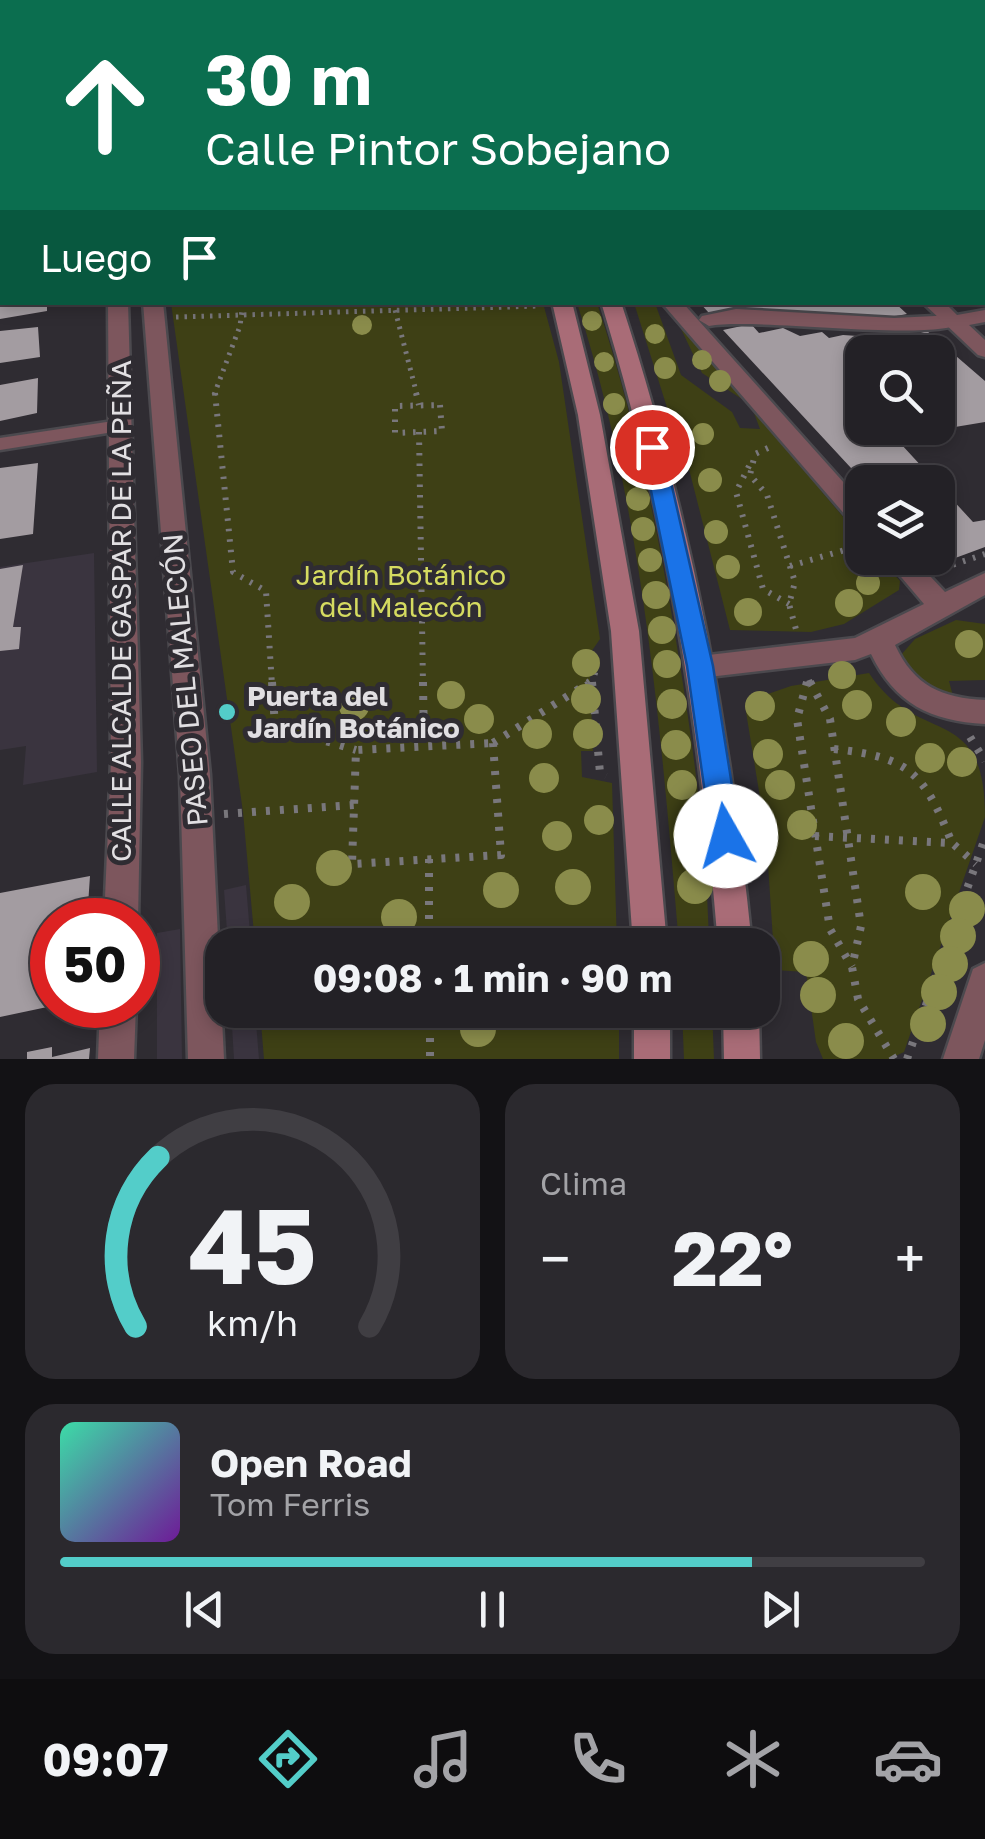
<!DOCTYPE html>
<html lang="es">
<meta charset="utf-8">
<style>
:root{--surface:#232126;--page:#2b292e;--text:#f1f3f6;--muted:#a3a3a7;--line:#403e43;--accent:#53cdc9}
body{margin:0;font-family:"Golos Text",sans-serif;background:var(--page);color:var(--text);height:100vh;display:flex;flex-direction:column;font-size:38px;white-space:nowrap}
*{box-sizing:border-box;margin:0}
p{font-size:32px;color:var(--muted)}
.icon{flex:none;width:55px;height:55px;fill:none;stroke:currentColor;stroke-width:2;stroke-linecap:round;stroke-linejoin:round}
.map{position:relative;height:1059px;overflow:hidden}
.drawer{display:flex;flex-direction:column;gap:25px;padding:25px;background:#131215;flex:1}
.drawer>*{flex:none}
.banner{position:absolute;left:0px;top:0px;width:985px;height:305px;box-shadow:0 5px 15px #0003,0 0 0 2px var(--line);background:#0b6e4f;color:#fff;overflow:hidden}
.controls{position:absolute;left:845px;top:335px;display:grid;gap:20px}
.controls a{display:grid;place-items:center;width:110px;height:110px;border-radius:20px;background:var(--surface);box-shadow:0 5px 15px #0003,0 0 0 2px var(--line);font-size:50px}
.speed{position:absolute;left:30px;top:898px;display:flex;gap:20px;font-size:50px;font-weight:700;text-align:center}
.speed>*{display:grid;place-content:center;width:130px;height:130px;border-radius:50%;background:var(--surface);box-shadow:0 5px 15px #0003,0 0 0 2px var(--line);line-height:1}
.speed .limit{border:15px solid #d22;background:#fff;color:#111}
.pin{position:absolute;display:grid;place-items:center;width:85px;height:85px;color:#fff;margin:-42px;border:5px solid #fff;border-radius:50%;box-shadow:0 2px 10px #0007}
.me{position:absolute;width:110px;margin:-55px;rotate:353deg;stroke-linejoin:round;filter:drop-shadow(0 0 8px #0008)}
.turn{display:flex;align-items:center;gap:35px;height:210px;padding:0 40px;font-size:45px}
.turn .icon{width:130px;height:130px;stroke-width:2.5}
.turn b{display:block;font-size:70px;line-height:85px}
.then{display:flex;align-items:center;height:95px;padding:0 40px;background:#0003;gap:20px;font-size:38px}
.big{font-size:75px;font-weight:700;line-height:1.1}
.drawer .card{flex:1;display:flex;flex-direction:column;justify-content:center;gap:15px;min-width:0;padding:0 35px;border-radius:30px;background:var(--page)}
.drawer .dial{align-items:center;gap:0}
.dial svg{height:260px;overflow:visible;fill:none;stroke:var(--line);stroke-width:7;stroke-linecap:round;text-anchor:middle}
.dial text{fill:var(--text);stroke:none}
.song{display:flex;align-items:center;gap:30px}
.cover{width:120px;height:120px;border-radius:15px;background:linear-gradient(135deg,hsl(160 70% 55%),hsl(280 70% 35%))}
.played{height:10px;border-radius:5px;background:linear-gradient(90deg,var(--accent) 80%,var(--line) 80%)}
.keys{display:flex;justify-content:space-around;direction:ltr}
.heat{display:flex;justify-content:space-between;align-items:center;font-size:55px;direction:ltr}
.drawer .tiles{flex:1;display:grid;gap:25px;grid-template-columns:1fr 1fr}
.card:last-child{grid-column:span 2}
.trip{position:absolute;left:205px;top:928px;width:575px;height:100px;border-radius:30px;background:var(--surface);box-shadow:0 5px 15px #0003,0 0 0 2px var(--line);font-weight:700;line-height:100px;text-align:center}
.tabs{display:flex;height:160px;justify-content:space-around;align-items:center;background:#0e0d0f;color:var(--muted)}
.tabs .icon{width:70px;height:70px}
.tabs .active{color:var(--accent)}
.tabs b{font-size:45px;color:var(--text)}
.map>svg:first-child{display:block}
</style>
<div class="map">
<svg width="985" height="1059" viewBox="0 0 985 1059">
<rect width="100%" height="100%" fill="#2f2c32"/>
<path fill="#3a343f" d="M94 553 97 772 23 785 26 746 0 750V567Z
M246 885 251 945H228L224 890Z
M180 929 182 1059H157V933Z
M231 1010H255L259 1059H234Z"/>
<path fill="#3e4015" d="M171 303H543L559 362 600 639 589 655 593 751H581L582 777 612 783 617 945H255L243 812Z
M577 303H597C636 421 661 543 680 665 695 759 707 851 709 945H679C661 731 643 508 577 303Z
M634 303H655L681 375 732 412 740 428 760 429 751 405 702 373 673 312 778 428 822 492 862 539V558H879L900 581 899 590 844 624 811 632 730 630 676 418 670 417Z
M956 620 985 624V680L949 681 954 700 936 698 901 664V655L915 639Z
M869 673C919 749 985 700 985 817L904 1052 889 1059H823L816 1042 806 972 775 970 766 834 746 712 753 699 791 686Z
M260 1010H619V1059H264Z
M682 1010H712L714 1059H684Z"/>
<path fill="#a39ca1" d="M0 302H47V311L0 319Z
M699 302H894L907 314 891 317 732 308 709 313Z
M751 324 759 333 783 328 800 336 822 332 829 338 843 335 902 339 927 331 985 381V422L913 434 907 428H938V352H862V387L849 390 862 404V428H904L897 431 907 442 901 444 936 482H864L723 330Z
M38 327 40 357 0 363V331Z
M38 378 37 413 0 421V385Z
M38 463 33 534 0 539V468Z
M938 484 973 522 985 520V547L939 564 933 558H938Z
M23 565 13 627H21L19 649 0 651V569Z
M90 876 87 920H52V1006L0 1017V893Z
M52 1047V1057L90 1048 89 1059H27V1052Z"/>
<g fill="none" stroke-linecap="round" stroke-linejoin="round">
<defs>
<path id="service" d="M120 420 129 426 126 430 0 450V438Z"/>
<path id="pedestrian" d="M143 302H163L210 775 224 1059H188L180 775Z
M736 309 894 318 955 315 965 321C939 344 759 317 709 326L699 320 702 316Z"/>
<path id="minor" d="M469 0H484L486 2H471Z
M613 0H628L630 2H615Z
M982 37H985V45H982Z
M982 81H985V89H982Z
M982 145 985 146V156L982 155Z
M0 194H2V204H0Z
M982 227H985L982 238Z
M661 302H682L862 503V527L853 524Z
M922 302H944L957 315 985 310V322L969 325 985 340V357L978 355Z
M885 558H913L945 592 985 573V595L895 645C914 686 942 698 985 700V724C931 721 895 704 871 654L855 660 700 678 690 675 686 667 690 659 700 656 855 638 924 604Z
M985 963V1040L979 1059H943L973 969Z"/>
<path id="tertiary" d="M176 0H190L191 2H178Z
M108 302H128L141 762 138 921 104 920 111 762Z
M100 1005H136L134 1059H98Z"/>
<path id="secondary" d="M438 0H452L454 2H440Z
M982 138H985V148H982Z
M552 302H572L600 415 639 631 667 945H633L611 631 578 415Z
M601 302H621C690 512 730 725 752 945H718C700 726 666 513 601 302Z
M634 1010H670V1059H634Z
M723 1010H759L760 1059H724Z"/>
<path id="motorway" d="M315 0H337L339 2H317Z"/>
</defs>
<use href="#service" stroke="#4b494e" stroke-width="5"/>
<use href="#pedestrian" stroke="#4b494e" stroke-width="5"/>
<use href="#minor" stroke="#4b494e" stroke-width="5"/>
<use href="#tertiary" stroke="#4b494e" stroke-width="5"/>
<use href="#secondary" stroke="#4b494e" stroke-width="5"/>
<use href="#motorway" stroke="#4b494e" stroke-width="5"/>
<path stroke="#79777c" stroke-width="4" stroke-dasharray="1 5" stroke-linecap="butt" d="M57 2 73 0"/>
<path stroke="#79777c" stroke-width="5" stroke-dasharray="2.5 6" stroke-linecap="butt" d="M393 302 417 395
M176 317 539 306
M214 395 240 326 243 302"/>
<path stroke="#79777c" stroke-width="6" stroke-dasharray="2.5 8" stroke-linecap="butt" d="M215 393 233 572 266 591 272 685
M416 393 419 405
M440 405 442 431 395 433V406Z
M419 432 423 685
M768 448 755 454 750 475 767 495 795 582 789 604 797 633
M749 466 736 492 763 589 789 604
M790 566 862 545
M943 568 985 554
M809 680 811 685
M586 685 593 680
M592 685 596 669
M806 685 807 681"/>
<path stroke="#79777c" stroke-width="8" stroke-dasharray="4 10" stroke-linecap="butt" d="M272 682 275 726 356 750
M423 682 424 747
M592 682 600 773 606 776
M807 682 797 719 830 929 852 967
M810 682 830 719 861 926 852 967 858 999 894 1059
M970 737 985 761
M493 743 590 682
M493 743 501 855 352 864 356 750Z
M834 749C910 757 924 773 952 843
M224 814 354 805
M815 836 952 843 976 864
M429 859V945
M764 956 767 998
M430 1010V1059
M907 1059 985 838"/>
<use href="#service" fill="#7d565d" fill-rule="evenodd"/>
<use href="#pedestrian" fill="#7d565d" fill-rule="evenodd"/>
<use href="#minor" fill="#7d565d" fill-rule="evenodd"/>
<use href="#tertiary" fill="#7d565d" fill-rule="evenodd"/>
<use href="#secondary" fill="#a96c77" fill-rule="evenodd"/>
<use href="#motorway" fill="#e98b9d" fill-rule="evenodd"/>
</g>
<g fill="#8a8c4b">
<circle cx="592" cy="321" r="10"/>
<circle cx="362" cy="325" r="10"/>
<circle cx="655" cy="334" r="10"/>
<circle cx="702" cy="360" r="10"/>
<circle cx="604" cy="362" r="10"/>
<circle cx="665" cy="368" r="11"/>
<circle cx="720" cy="381" r="11"/>
<circle cx="614" cy="404" r="11"/>
<circle cx="703" cy="434" r="11"/>
<circle cx="626" cy="449" r="11"/>
<circle cx="710" cy="480" r="12"/>
<circle cx="638" cy="499" r="12"/>
<circle cx="643" cy="529" r="12"/>
<circle cx="716" cy="532" r="12"/>
<circle cx="650" cy="560" r="12"/>
<circle cx="728" cy="567" r="12"/>
<circle cx="868" cy="583" r="12"/>
<circle cx="656" cy="595" r="14"/>
<circle cx="849" cy="603" r="14"/>
<circle cx="748" cy="612" r="14"/>
<circle cx="662" cy="630" r="14"/>
<circle cx="969" cy="644" r="14"/>
<circle cx="586" cy="663" r="14"/>
<circle cx="667" cy="664" r="14"/>
<circle cx="842" cy="675" r="14"/>
<circle cx="451" cy="695" r="14"/>
<circle cx="586" cy="699" r="15"/>
<circle cx="672" cy="704" r="15"/>
<circle cx="857" cy="705" r="15"/>
<circle cx="354" cy="706" r="15"/>
<circle cx="760" cy="706" r="15"/>
<circle cx="479" cy="719" r="15"/>
<circle cx="901" cy="722" r="15"/>
<circle cx="537" cy="734" r="15"/>
<circle cx="588" cy="734" r="15"/>
<circle cx="676" cy="745" r="15"/>
<circle cx="768" cy="754" r="15"/>
<circle cx="930" cy="758" r="15"/>
<circle cx="962" cy="762" r="15"/>
<circle cx="544" cy="778" r="15"/>
<circle cx="682" cy="785" r="15"/>
<circle cx="780" cy="785" r="15"/>
<circle cx="599" cy="820" r="15"/>
<circle cx="802" cy="825" r="15"/>
<circle cx="688" cy="834" r="15"/>
<circle cx="557" cy="836" r="15"/>
<circle cx="334" cy="868" r="18"/>
<circle cx="695" cy="886" r="18"/>
<circle cx="573" cy="887" r="18"/>
<circle cx="501" cy="890" r="18"/>
<circle cx="923" cy="892" r="18"/>
<circle cx="292" cy="902" r="18"/>
<circle cx="967" cy="909" r="18"/>
<circle cx="399" cy="917" r="18"/>
<circle cx="958" cy="936" r="18"/>
<circle cx="811" cy="959" r="18"/>
<circle cx="950" cy="964" r="18"/>
<circle cx="939" cy="992" r="18"/>
<circle cx="818" cy="995" r="18"/>
<circle cx="928" cy="1024" r="18"/>
<circle cx="478" cy="1029" r="18"/>
<circle cx="846" cy="1041" r="18"/>
</g>
<path fill="#1a73e8" stroke="#114b97" stroke-width="2.5" d="M652 440 663 447 713 666 740 836 736 845 726 849 715 845 711 836 687 666 642 447Z"/>
<circle fill="#53cdc9" stroke="#2f2c32" stroke-width="4" cx="227" cy="712" r="10"/>
<g text-anchor="middle" stroke-width="10" stroke-linejoin="round" paint-order="stroke">
<g font-size="28" fill="#d5db60" stroke="#2f2c32">
<text x="401" y="585">Jardín Botánico<tspan x="401" dy="32">del Malecón</tspan></text>
</g>
<g font-size="28" fill="#e1dfe2" stroke="#2f2c32">
<text transform="translate(121 611) rotate(-90)" y="10">CALLE ALCALDE GASPAR DE LA PEÑA</text>
<text transform="translate(185 680) rotate(-95)" y="10">PASEO DEL MALECÓN</text>
</g>
<g font-size="28" font-weight="bold" fill="#e1dfe2" stroke="#2f2c32" text-anchor="start">
<text x="247" y="706">Puerta del<tspan x="247" dy="32">Jardín Botánico</tspan></text>
</g>
</g>
</svg>
<div class="controls">
<a><svg class="icon" aria-label="search" viewBox="0 0 24 24"><circle cx="10" cy="10" r="6"/><path d="M15 15l6 6"/></svg></a>
<a><svg class="icon" aria-label="layers" viewBox="0 0 24 24"><path d="M12 4l9 5-9 5-9-5zM3 14l9 5 9-5"/></svg></a>
</div>
<div class="speed"><div class="limit">50</div></div>
<div class="pin" style="left:652px;top:447px;background:#d93025"><svg class="icon" aria-label="arrive" viewBox="0 0 24 24"><path d="M6 21V4h12l-3 4 3 4H6"/></svg></div>
<svg class="me" style="left:726px;top:836px" viewBox="-20 -20 40 40"><circle r="19" fill="#fff"/><path d="M0-13L10 11 0 6-10 11z" fill="#1a73e8"/></svg>
<div class="trip">09:08 · 1 min · 90 m</div>
<div class="banner">
<div class="turn"><svg class="icon" aria-label="ahead" viewBox="0 0 24 24"><path d="M12 20V5M6 11l6-6 6 6"/></svg><div><b>30 m</b>Calle Pintor Sobejano</div></div>
<div class="then">Luego<svg class="icon" aria-label="arrive" viewBox="0 0 24 24"><path d="M6 21V4h12l-3 4 3 4H6"/></svg></div>
</div>
</div>
<section class="drawer">
<div class="tiles">
<div class="card dial"><svg viewBox="0 0 100 80">
<path d="M14 69A42 42 0 1 1 86 69"/>
<path d="M14 69A42 42 0 0 1 21 17" stroke="#53cdc9"/>
<text x="50" y="56" font-size="32" font-weight="700">45</text>
<text x="50" y="72" font-size="11">km/h</text>
</svg></div>
<div class="card"><p>Clima</p>
<div class="heat"><a>−</a><b class="big">22°</b><a>+</a></div>
</div>
<div class="card">
<div class="song"><i class="cover"></i><div><b>Open Road</b><p>Tom Ferris</p></div></div>
<div class="played"></div>
<div class="keys"><svg class="icon" aria-label="previous" viewBox="0 0 24 24"><path d="M18 5L8 12l10 7zM5 5v14"/></svg><svg class="icon" aria-label="pause" viewBox="0 0 24 24"><path d="M8 5v14M16 5v14"/></svg><svg class="icon" aria-label="next" viewBox="0 0 24 24"><path d="M6 5l10 7-10 7zM19 5v14"/></svg></div>
</div>
</div>
</section>
<nav class="tabs">
<b>09:07</b>
<svg class="icon active" aria-label="directions" viewBox="0 0 24 24"><path d="M12 3l9 9-9 9-9-9zM9 14v-3h6M13 9l2 2-2 2"/></svg>
<svg class="icon" aria-label="music" viewBox="0 0 24 24"><path d="M9 18V5l10-2v13"/><circle cx="6" cy="18" r="3"/><circle cx="16" cy="16" r="3"/></svg>
<svg class="icon" aria-label="phone" viewBox="0 0 24 24"><path d="M5 4h4l2 5-3 2q2 4 5 5l2-3 5 2v4C11 20 4 13 5 4z"/></svg>
<svg class="icon" aria-label="climate" viewBox="0 0 24 24"><path d="M12 3v18M4 7l16 10M4 17L20 7"/></svg>
<svg class="icon" aria-label="car" viewBox="0 0 24 24"><path d="M5 17H2v-5l4-1 3-4h7l3 4 3 1v5h-3M9 17h6M6 11h13"/><circle cx="7" cy="17" r="2"/><circle cx="17" cy="17" r="2"/></svg>
</nav>
